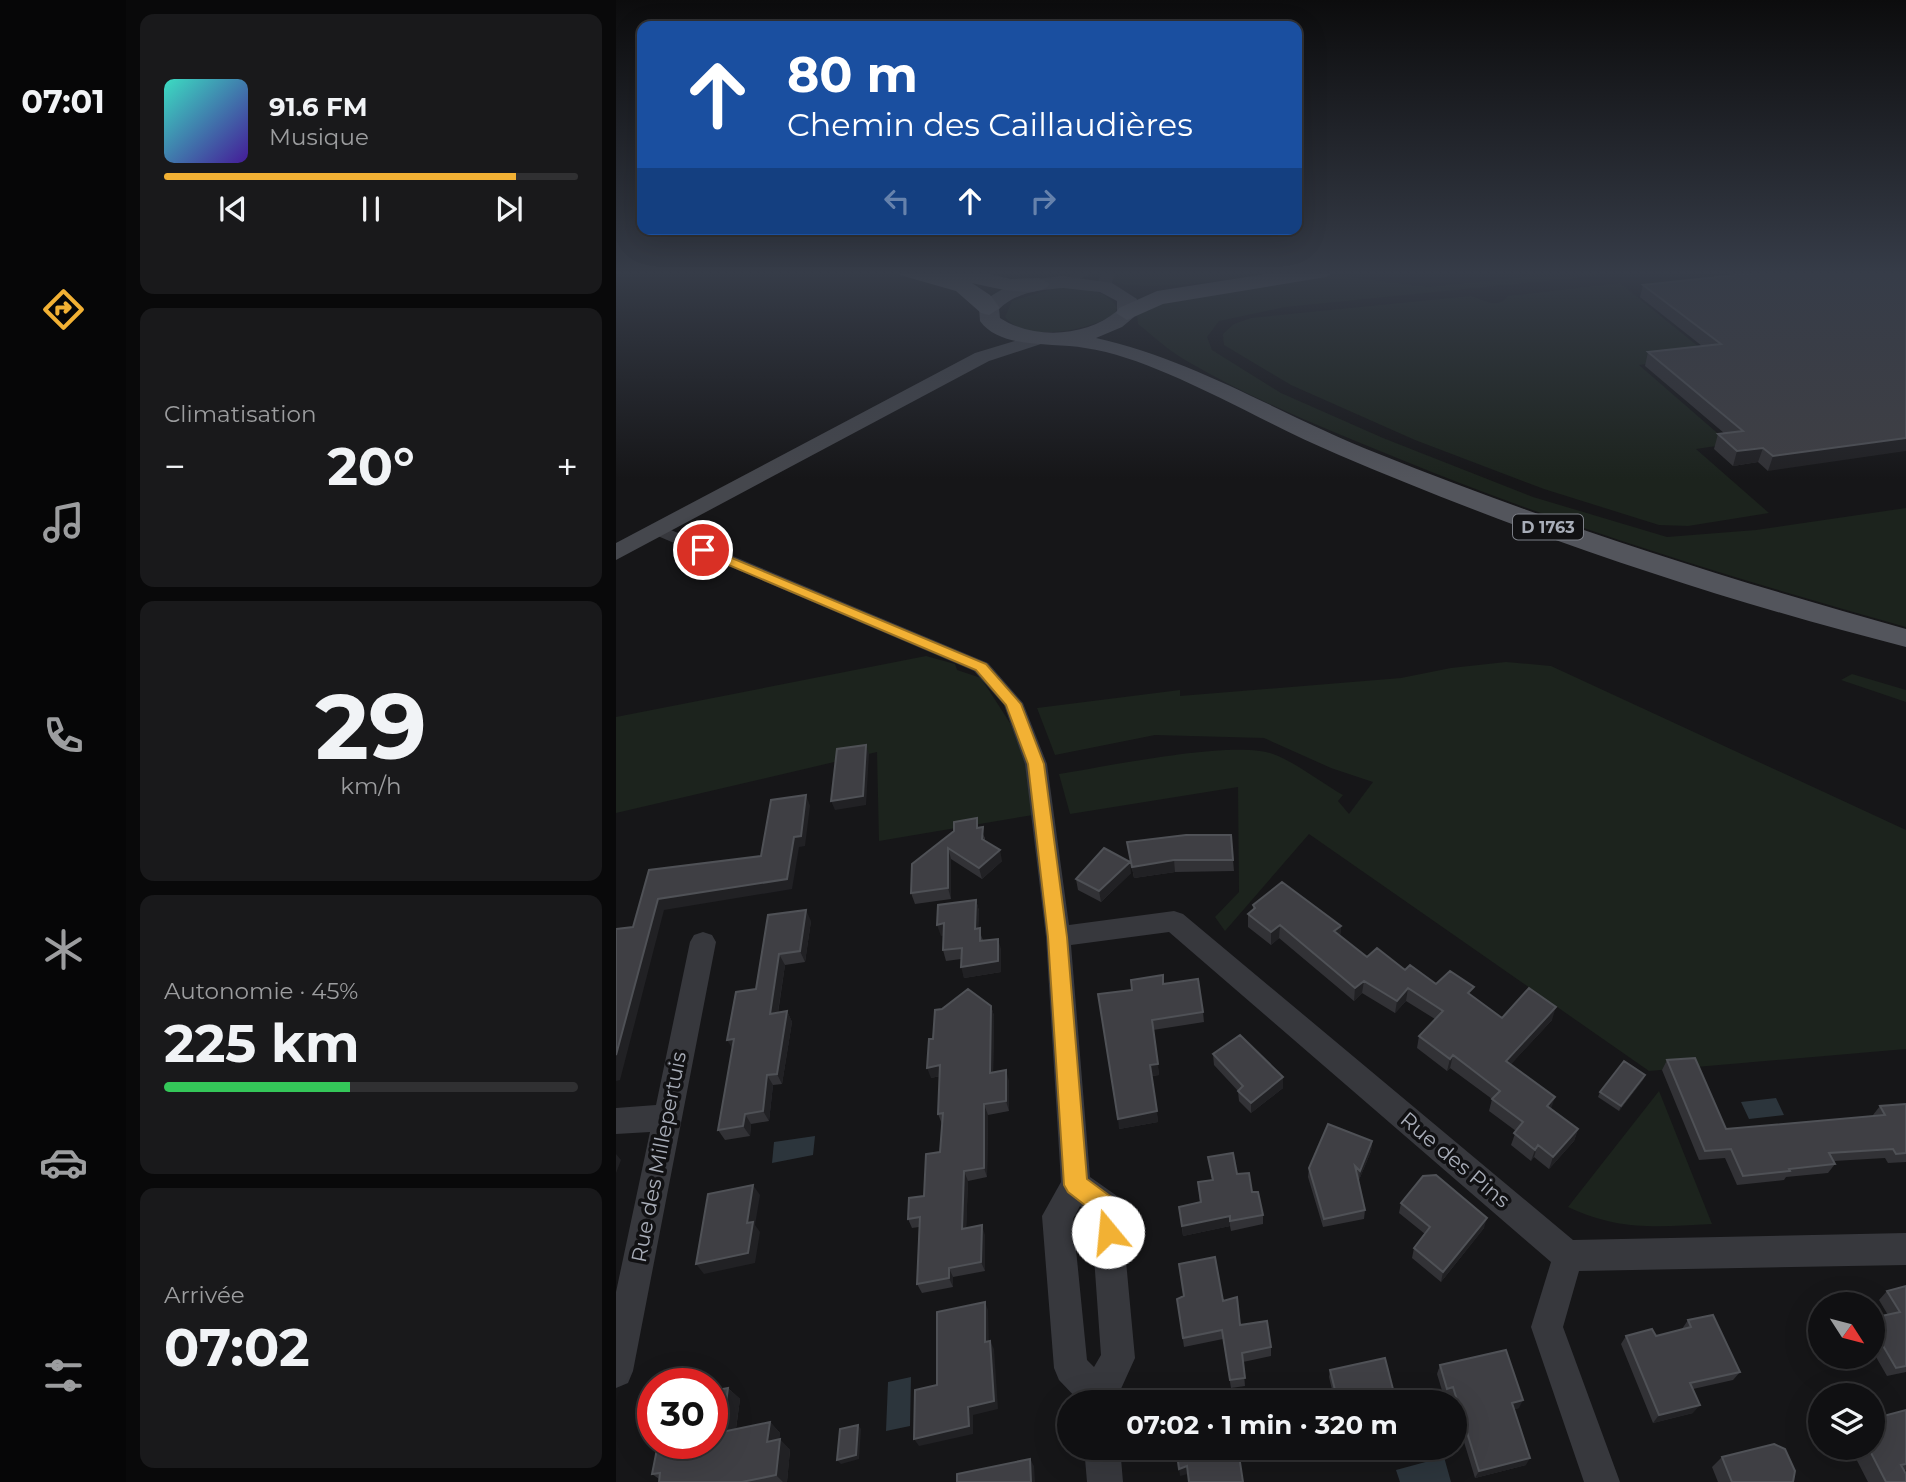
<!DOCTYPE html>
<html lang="fr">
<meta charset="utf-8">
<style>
:root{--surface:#101012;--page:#19191b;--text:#f1f3f6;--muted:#9c9d9f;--line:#303032;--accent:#f2b134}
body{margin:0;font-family:Montserrat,sans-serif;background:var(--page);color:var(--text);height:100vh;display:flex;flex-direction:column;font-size:26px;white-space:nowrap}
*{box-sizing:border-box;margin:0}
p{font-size:23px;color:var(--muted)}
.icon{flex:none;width:38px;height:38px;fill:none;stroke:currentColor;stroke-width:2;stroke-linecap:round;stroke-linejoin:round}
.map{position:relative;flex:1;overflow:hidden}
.sheet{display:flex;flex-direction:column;gap:14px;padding:14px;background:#09090a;width:490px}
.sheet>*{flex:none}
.top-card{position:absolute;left:21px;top:21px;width:665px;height:214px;border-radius:14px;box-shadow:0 7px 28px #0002,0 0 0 2px var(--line);background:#1a4fa0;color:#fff;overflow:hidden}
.needle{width:46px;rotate:126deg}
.controls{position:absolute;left:1192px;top:1292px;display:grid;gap:14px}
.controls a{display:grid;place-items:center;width:77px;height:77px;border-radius:50%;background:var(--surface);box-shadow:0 7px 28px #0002,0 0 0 2px var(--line);font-size:35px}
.speed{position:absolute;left:21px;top:1368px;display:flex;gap:14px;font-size:35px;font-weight:700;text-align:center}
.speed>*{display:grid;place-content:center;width:91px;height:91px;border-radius:50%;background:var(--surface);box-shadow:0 7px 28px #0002,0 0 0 2px var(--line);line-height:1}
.speed .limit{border:10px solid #d22;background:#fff;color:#111}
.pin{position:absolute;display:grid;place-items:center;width:60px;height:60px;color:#fff;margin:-30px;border:4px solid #fff;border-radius:50%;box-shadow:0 2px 7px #0007}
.me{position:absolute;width:77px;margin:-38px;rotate:343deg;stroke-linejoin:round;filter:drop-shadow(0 0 5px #0008)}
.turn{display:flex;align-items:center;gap:24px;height:147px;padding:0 35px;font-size:32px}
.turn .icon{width:91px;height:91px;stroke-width:2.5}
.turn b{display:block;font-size:49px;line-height:60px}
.lanes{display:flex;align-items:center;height:66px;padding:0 35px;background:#0003;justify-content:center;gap:35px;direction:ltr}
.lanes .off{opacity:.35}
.big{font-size:52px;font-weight:700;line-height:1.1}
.sheet .widget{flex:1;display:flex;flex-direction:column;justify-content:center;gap:10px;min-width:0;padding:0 24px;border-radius:14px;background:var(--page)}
.sheet .dial{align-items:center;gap:0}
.dial b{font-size:91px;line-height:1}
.song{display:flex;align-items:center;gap:21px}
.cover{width:84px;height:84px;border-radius:10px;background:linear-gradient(135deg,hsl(170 70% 55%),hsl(260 70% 35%))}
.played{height:7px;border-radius:4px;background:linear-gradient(90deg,var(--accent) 85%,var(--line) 85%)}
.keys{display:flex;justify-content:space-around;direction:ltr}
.heat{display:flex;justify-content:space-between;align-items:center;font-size:38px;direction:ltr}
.charge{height:10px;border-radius:5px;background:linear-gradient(90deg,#34c759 45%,var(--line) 0)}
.trip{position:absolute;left:441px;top:1390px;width:410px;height:70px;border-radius:35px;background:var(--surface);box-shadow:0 7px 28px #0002,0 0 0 2px var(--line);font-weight:700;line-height:70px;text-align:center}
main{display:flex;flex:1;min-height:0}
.tab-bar{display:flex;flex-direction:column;width:126px;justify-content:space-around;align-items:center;background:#060607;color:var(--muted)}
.tab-bar .icon{width:49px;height:49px}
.tab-bar .selected{color:var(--accent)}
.tab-bar b{font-size:32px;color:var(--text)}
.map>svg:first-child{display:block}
</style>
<main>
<nav class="tab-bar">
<b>07:01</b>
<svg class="icon selected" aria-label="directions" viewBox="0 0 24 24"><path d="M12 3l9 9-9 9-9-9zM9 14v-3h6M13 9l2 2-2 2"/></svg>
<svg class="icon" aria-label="music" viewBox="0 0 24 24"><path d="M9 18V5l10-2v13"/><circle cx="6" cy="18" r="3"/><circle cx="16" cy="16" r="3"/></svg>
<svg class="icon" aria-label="phone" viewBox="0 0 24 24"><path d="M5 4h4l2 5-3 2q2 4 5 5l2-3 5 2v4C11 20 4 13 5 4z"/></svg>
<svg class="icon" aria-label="climate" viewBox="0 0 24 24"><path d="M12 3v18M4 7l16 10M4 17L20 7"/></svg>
<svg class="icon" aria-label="car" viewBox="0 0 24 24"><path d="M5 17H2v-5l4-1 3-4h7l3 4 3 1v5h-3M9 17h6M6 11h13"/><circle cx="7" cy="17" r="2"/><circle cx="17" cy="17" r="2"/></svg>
<svg class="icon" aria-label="filters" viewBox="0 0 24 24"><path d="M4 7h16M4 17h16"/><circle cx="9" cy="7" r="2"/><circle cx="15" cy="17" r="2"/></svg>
</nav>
<section class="sheet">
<div class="widget">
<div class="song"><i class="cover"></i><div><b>91.6 FM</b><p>Musique</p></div></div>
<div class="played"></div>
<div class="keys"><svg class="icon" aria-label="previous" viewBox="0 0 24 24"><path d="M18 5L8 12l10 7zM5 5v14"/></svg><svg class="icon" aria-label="pause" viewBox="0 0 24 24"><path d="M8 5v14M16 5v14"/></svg><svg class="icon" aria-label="next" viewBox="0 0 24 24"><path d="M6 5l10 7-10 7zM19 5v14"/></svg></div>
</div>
<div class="widget"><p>Climatisation</p>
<div class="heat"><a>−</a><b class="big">20°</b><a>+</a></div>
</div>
<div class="widget dial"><b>29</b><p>km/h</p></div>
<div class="widget"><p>Autonomie · 45%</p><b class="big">225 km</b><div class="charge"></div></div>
<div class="widget"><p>Arrivée</p><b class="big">07:02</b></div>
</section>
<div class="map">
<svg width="1290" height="1482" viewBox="0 0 1290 1482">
<rect width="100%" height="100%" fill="#161618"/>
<path fill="#1c231d" d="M359 271H469C433 286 396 280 359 271Z
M501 271H668C637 276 514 297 494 279Z
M918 271H999L961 278 669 307 603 321 591 337 596 350 665 393 767 438 917 497 1051 537 1140 530 1290 508V627C1119 579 950 527 786 460 712 430 637 400 569 360 552 350 537 336 522 324L521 314 536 306 708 274 812 287 909 277Z
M1004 283 1094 356 1023 365 1114 444 1080 449 1153 513 1072 526 1043 525 928 489 799 440 675 385 608 345 607 334 618 324 635 318 855 296C869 300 881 310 892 296Z
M436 289C458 287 487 286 501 307L499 314C474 330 410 344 389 317L396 301Z
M310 656 339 664 341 670 365 678 394 723 412 760 417 815 263 841 261 752 0 813V717Z
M890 662 935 666 1290 830V1049L1033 1071 693 834 609 931 599 917 623 892 622 787 454 814 443 774C488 767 619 739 657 754 681 763 704 782 727 795L722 801 733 814 757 782 715 768 648 738 539 735 439 755 421 708 564 690V696L785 678 835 668Z
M1236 674 1290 690V702L1225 680Z
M1043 1091 1096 1224C1041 1227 1003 1231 952 1207Z"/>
<path fill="#2c353c" d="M1160 1098 1168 1115 1133 1119 1125 1102Z
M199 1136 197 1155 156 1163 158 1142Z
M295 1377 294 1426 270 1431 272 1382Z
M828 1457 835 1482H784L780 1470Z"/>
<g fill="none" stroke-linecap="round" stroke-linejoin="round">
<path fill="#37383d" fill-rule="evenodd" d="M465 271H482L451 284 441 282Z
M487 271H499L495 287 489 291 485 290 482 281Z
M43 525 372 663 407 703 431 764 453 925 558 911 567 914 957 1240 1290 1233V1265L963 1271 947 1327 1004 1482H968L915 1327 935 1262 553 932 455 945 474 1177 501 1196 505 1207 519 1358 499 1402H464L443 1380 438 1368 426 1216 445 1182 430 937 409 764 388 705 358 671 37 534 35 530ZM464 1206 475 1215 485 1355 478 1367 471 1360 457 1219Z
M87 932 96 935 100 942 17 1371 12 1383 0 1388V1292L34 1132 0 1134V1108L40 1105 74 942 78 935Z
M468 1447H504L507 1482H471Z"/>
<path fill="#45474d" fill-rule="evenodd" d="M425 333 434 338 431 342 373 361 0 560V543L359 353Z"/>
<path fill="#53555c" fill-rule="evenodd" d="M447 276 496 283 521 299 518 317 506 327 480 338C580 360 668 417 763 454 935 523 1111 579 1290 629V647C1097 598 906 533 723 455 664 430 609 398 550 373 524 362 497 352 469 348 438 342 385 350 364 321L363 308C382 283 418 279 447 276ZM447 288 484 292 501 301V311C470 337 418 340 384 318L383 309C401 292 423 290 447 288Z"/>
<path fill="#63666e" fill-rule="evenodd" d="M281 271H360L395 279 423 278 434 284C422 300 374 287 356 283L374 295 384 308 373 315 365 313 340 291 284 275Z
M669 271H720L710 277 547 304 511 320 500 313 503 308 541 291Z"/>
</g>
<path fill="#323236" d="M1290 271 1152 471 1142 462 1117 466 1098 449 1102 434 1108 433 1029 366 1032 352 1086 346 1024 297 1027 285Z
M364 828 369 838V841L386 861 366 879 335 859V899L299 904 295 893 338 831Z
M511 842 617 860 618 871 559 872 518 878Z
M515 873 485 902 462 890 460 879Z
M360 900 363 911 362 928 367 940 385 949V972L348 978 345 959 330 961 327 950V935L325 936Z
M637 905 725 926 724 936 751 957 789 970 820 984 856 996 886 1018 936 1020 894 1065 935 1109 962 1129 958 1141 933 1169 918 1157 915 1161 895 1145 900 1131 873 1111 876 1099 834 1068 831 1071 801 1048 803 1036 819 1019 790 1001 779 1013 746 993 738 1001 663 938 655 945 632 927V914L637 910Z
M152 915 195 921 189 962 169 965 162 1013 171 1011 176 1022 166 1084 157 1085 153 1121 135 1124 134 1136 109 1140 102 1130 117 1049 140 989Z
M548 984 587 1012 588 1022 537 1030 543 1075 536 1076 542 1122 503 1129 516 990Z
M375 1006 378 1016 377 1072 393 1081V1111L372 1115 371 1177 352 1181 350 1228 369 1235V1271L337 1277V1287L306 1293 301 1284 303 1227 296 1228 292 1219 308 1196 324 1152 326 1124 322 1114 324 1076 315 1078 317 1039Z
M597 1054 667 1088 635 1113 623 1101 622 1091 598 1065Z
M1051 1060 1110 1129 1257 1116V1115L1264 1106 1290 1104V1162L1272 1163 1269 1158 1218 1161 1219 1164 1212 1173 1170 1177 1168 1180 1121 1185 1109 1158 1083 1160 1046 1070Z
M1029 1075 1027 1080 1003 1111 982 1097 984 1092Z
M756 1141 755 1151 743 1180 742 1179 749 1210 748 1219 707 1227 692 1177 693 1168Z
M592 1157 621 1174 636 1192 647 1215V1224L615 1231 614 1226 567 1236 563 1207 584 1203 582 1182 596 1180Z
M785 1203 868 1228 825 1282 796 1258 798 1248 809 1234 783 1213Z
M1290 1286V1372L1271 1376 1256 1350V1318L1272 1315 1263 1300 1271 1291Z
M561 1299 607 1301 624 1325 655 1347V1356L627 1362 629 1386 615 1388 607 1339 568 1347Z
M1072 1320 1124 1372 1117 1380 1077 1389V1413L1037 1423 1005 1344 1010 1336H1040L1066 1329Z
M824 1365 903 1408 898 1409 910 1465 859 1478 838 1409V1402H836L834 1395 828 1397 821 1374Z
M714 1370 778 1402H719L713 1377Z
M112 1388 124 1399 120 1429 154 1422 164 1433 163 1439 174 1450 171 1482H43V1479L36 1474Z
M1290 1410V1470L1288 1471 1290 1482H1252L1234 1447H1256Z
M1106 1457 1177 1482H1102L1096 1467Z"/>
<path fill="#212124" d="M1290 438V451L1152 471 1157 456Z
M1147 448 1142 462 1117 466 1121 451Z
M250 745 253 754 250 805 219 810 215 801Z
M190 795 194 806 189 846 183 847 176 889 48 910 4 1080 0 1081V1055L42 899 171 879 178 837Z
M332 848 335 859V899L332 888Z
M384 850 386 861 366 879 363 868Z
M558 860 559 872 518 878 516 867Z
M514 862 515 873 485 902 483 891Z
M360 900 363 911 362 940 359 929Z
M190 910 195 921 189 962 184 951Z
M328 923 331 934 325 936 321 925Z
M664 925 663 938 655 945V932Z
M725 926 724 939 718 931Z
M382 939 385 949V972L348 978 345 967Z
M163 954 169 965 160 1024 154 1014Z
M748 981 746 993 738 1001 739 988Z
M792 988 790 1001 779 1013 781 1001Z
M375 1006 378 1016 377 1083 374 1073Z
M940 1007 936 1020 886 1074 890 1061Z
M171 1011 176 1022 166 1084 161 1074Z
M118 1039V1051L111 1040Z
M837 1055 834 1068 831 1071 834 1059Z
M542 1064 543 1075 536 1076 534 1065Z
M324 1065 328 1075 315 1078 311 1068Z
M390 1070 393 1081V1111L390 1101Z
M151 1075 157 1085 153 1121 147 1111Z
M1029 1075 1027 1080 1003 1111 1005 1106Z
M667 1077V1088L635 1113V1103Z
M939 1097 935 1109 931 1106Z
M368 1104 372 1115 371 1177 368 1168Z
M541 1111 542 1122 503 1129 502 1119Z
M129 1114 135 1124 134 1136 127 1126Z
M962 1129 958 1141 933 1169 937 1157Z
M756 1141 755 1151 743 1180 744 1171Z
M922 1145 918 1157 915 1161 919 1150Z
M0 1154 5 1160 0 1173Z
M348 1171 352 1181 350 1238 346 1229Z
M137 1185 144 1195 139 1225 144 1232 139 1263 88 1274 80 1264 131 1223Z
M614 1216V1226L567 1236 566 1226Z
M871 1218 868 1228 825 1282 827 1272Z
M366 1225 369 1235V1271L365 1262Z
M333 1268 337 1277V1287L333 1278Z
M369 1302 372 1310 373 1350 369 1342Z
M374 1341 378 1349 382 1409 357 1415V1434L303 1446 298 1439 352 1407Z
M112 1388 124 1399 118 1443 106 1432Z
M779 1397 778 1402H760Z
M907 1400 903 1408 892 1411 896 1403Z
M1084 1405 1077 1413 1037 1423 1043 1415Z
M154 1422 164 1433 162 1453 151 1442Z
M242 1425 245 1429 243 1459 225 1464 221 1460Z
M164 1439 174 1450 171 1482H167L160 1475Z
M914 1458 910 1465 859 1478 863 1471Z
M414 1459 418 1466 419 1482H415Z
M571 1466 572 1474 564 1476 563 1469Z"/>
<path fill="#3f3f44" stroke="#4f5156" stroke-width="2" d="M1157 271H1290V438L1157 456 1147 448 1121 451 1102 434 1127 431 1032 352 1105 344 1027 285Z
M250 745 247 796 215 801 221 749Z
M190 795 185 836 178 837 171 879 42 899 0 1055V929L17 927 33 870 145 856 155 800Z
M361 818V828L367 827 366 839 384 850 363 868 332 848V888L295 893 296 864 338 831V822Z
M570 835H615L617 860H558L516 867 511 842Z
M488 848 514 862 483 891 460 879Z
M666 882 725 926 718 931 751 957 761 948 789 970 794 965 820 984 834 971 858 987 852 993 886 1018 913 988 940 1007 890 1061 939 1097 931 1106 962 1129 937 1157 922 1145 919 1150 898 1133 907 1122 876 1099 884 1091 837 1055 834 1059 803 1036 827 1011 792 988 781 1001 748 981 739 988 664 925 655 932 632 914 639 908 637 905Z
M360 900 359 929 364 928V941L382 939V961L345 967 346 948 327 950 328 923 321 925 322 905Z
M190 910 184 951 163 954 154 1014 171 1011 161 1074 151 1075 147 1111 129 1114 127 1126 102 1130 118 1039 111 1040 120 992 140 989 152 915Z
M547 975V984L582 979 587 1012 536 1020 542 1064 534 1065 541 1111 502 1119 482 994 516 990 515 980Z
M352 989 375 1006 374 1073 390 1070V1101L368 1104V1168L348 1171 346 1229 366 1225 365 1262 333 1268V1278L301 1284 304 1217 292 1219 293 1198 308 1196 310 1154 324 1152 327 1113 322 1114 324 1065 311 1068 313 1039H317L319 1010 326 1009Z
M624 1035 667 1077 635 1103 622 1091 627 1086 597 1054Z
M1079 1058 1110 1129 1269 1115 1264 1106 1290 1104V1153L1280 1154 1277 1149 1213 1153 1219 1164 1173 1169 1174 1171 1127 1176 1115 1149 1089 1151 1051 1060Z
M1008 1061 1029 1075 1005 1106 984 1092Z
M712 1124 756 1141 744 1171 739 1166 749 1210 708 1219 693 1168Z
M617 1153 621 1174 633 1173 636 1192H642L647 1215 614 1221V1216L566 1226 563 1207 585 1202 582 1182 597 1180 592 1157Z
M820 1175 871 1218 827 1272 798 1248 814 1227 785 1203 807 1176Z
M137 1185 131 1223 137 1222 132 1253 80 1264 92 1194Z
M599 1257 607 1301 621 1297 624 1325 651 1321 655 1347 626 1353 629 1378 614 1380 606 1330 567 1338 561 1299 568 1296 563 1264Z
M1290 1286V1366L1280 1368 1256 1327V1318L1284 1312 1271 1291Z
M369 1302V1342L374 1341 378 1401 352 1407 353 1426 298 1439 299 1390 321 1385V1312Z
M1097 1315 1124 1372 1074 1383 1084 1405 1043 1415 1010 1336 1036 1329 1040 1336 1075 1327 1072 1320Z
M890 1350 907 1400 896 1403 914 1458 863 1471 837 1387 831 1389 824 1365Z
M769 1358 779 1397 760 1402H722L714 1370Z
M112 1388 106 1432 154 1422 151 1442 164 1439 160 1475 126 1482H43L44 1473 36 1474 42 1444H96V1391Z
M1290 1410V1464L1285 1465 1290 1474V1482H1270L1252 1447H1256V1419Z
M242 1425 240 1455 221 1460 224 1429Z
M1158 1444 1169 1449 1179 1471 1177 1482H1116L1106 1457Z
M560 1447H607L608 1452 622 1449 627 1482H573L571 1466 563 1469Z
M414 1459 415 1482H341V1474Z"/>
<linearGradient id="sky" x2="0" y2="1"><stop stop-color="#0c0c0d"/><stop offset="0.57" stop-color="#363c48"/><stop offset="1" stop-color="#363c48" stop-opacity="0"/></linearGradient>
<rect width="1290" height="479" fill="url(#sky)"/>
<path fill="#f2b134" stroke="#9d7322" stroke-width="2" d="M87 546 370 664 405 704 428 764 451 937 471 1179 498 1199 503 1232 500 1241 492 1244 483 1241 479 1213 452 1192 448 1185 432 937 412 764 390 705 360 670 82 552 80 550Z"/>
<g text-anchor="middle" stroke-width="7" stroke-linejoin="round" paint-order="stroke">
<rect fill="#111113" stroke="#7b7e86" stroke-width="2" x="897" y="514.5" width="70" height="25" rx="5"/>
<g font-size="16" font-weight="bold" fill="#a8adb8">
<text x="932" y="533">D 1763</text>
</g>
<g font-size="21" fill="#a8adb8" stroke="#111113">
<text transform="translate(43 1157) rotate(-79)" y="7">Rue des Millepertuis</text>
<text transform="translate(839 1160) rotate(40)" y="7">Rue des Pins</text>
</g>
</g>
</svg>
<div class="controls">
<a><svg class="needle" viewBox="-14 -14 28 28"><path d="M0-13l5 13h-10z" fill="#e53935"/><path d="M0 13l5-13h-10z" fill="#9c9d9f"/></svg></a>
<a><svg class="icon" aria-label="layers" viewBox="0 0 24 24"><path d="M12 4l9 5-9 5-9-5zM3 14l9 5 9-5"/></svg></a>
</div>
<div class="speed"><div class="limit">30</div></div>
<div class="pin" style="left:87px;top:550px;background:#d93025"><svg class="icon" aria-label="arrive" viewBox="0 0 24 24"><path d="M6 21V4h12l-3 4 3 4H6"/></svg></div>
<svg class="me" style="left:492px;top:1232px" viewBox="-20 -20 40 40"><circle r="19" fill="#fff"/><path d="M0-13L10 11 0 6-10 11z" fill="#f2b134"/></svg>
<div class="trip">07:02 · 1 min · 320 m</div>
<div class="top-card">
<div class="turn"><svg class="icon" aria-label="ahead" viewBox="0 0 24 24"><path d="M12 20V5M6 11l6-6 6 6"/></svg><div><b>80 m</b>Chemin des Caillaudières</div></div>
<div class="lanes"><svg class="icon off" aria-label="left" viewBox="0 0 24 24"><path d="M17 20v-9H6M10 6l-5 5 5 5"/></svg><svg class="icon" aria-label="ahead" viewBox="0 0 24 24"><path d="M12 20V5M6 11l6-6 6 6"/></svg><svg class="icon off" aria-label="right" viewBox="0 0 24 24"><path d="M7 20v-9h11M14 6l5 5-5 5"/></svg></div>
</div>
</div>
</main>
